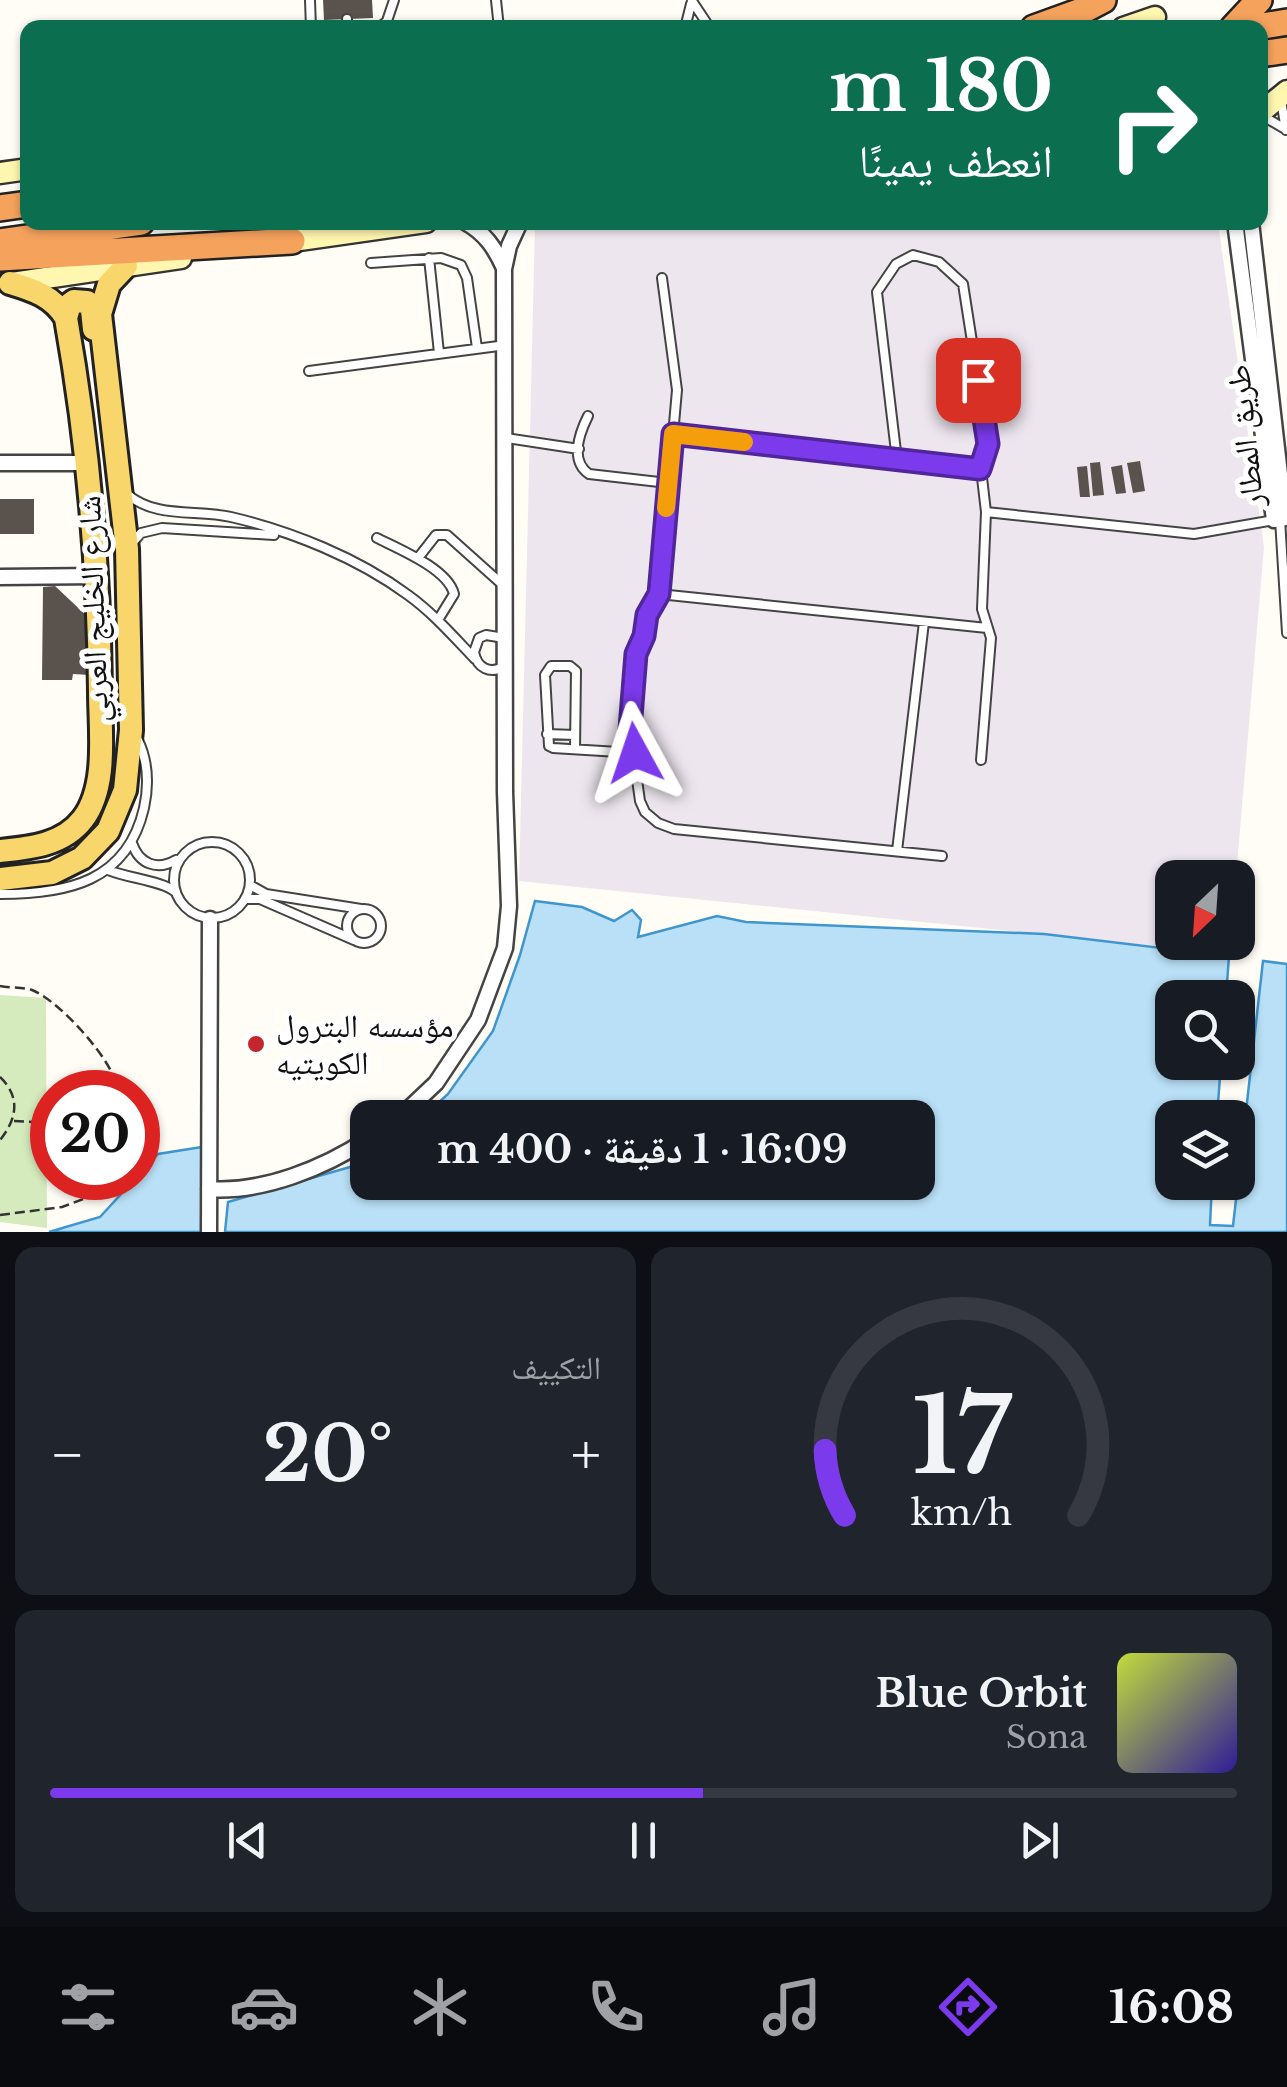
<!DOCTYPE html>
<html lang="ar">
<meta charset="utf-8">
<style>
:root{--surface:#171b24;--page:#20242c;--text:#f1f3f6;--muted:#9ea1a6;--line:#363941;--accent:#7c3aed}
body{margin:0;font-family:"Libre Baskerville","Noto Naskh Arabic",serif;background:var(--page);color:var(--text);direction:rtl;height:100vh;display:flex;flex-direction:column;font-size:38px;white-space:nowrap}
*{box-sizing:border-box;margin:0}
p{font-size:32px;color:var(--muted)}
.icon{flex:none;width:55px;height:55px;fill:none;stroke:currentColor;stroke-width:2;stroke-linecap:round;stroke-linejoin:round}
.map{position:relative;height:1232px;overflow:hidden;direction:ltr}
.sheet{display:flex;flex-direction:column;gap:15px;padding:15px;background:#0d0f14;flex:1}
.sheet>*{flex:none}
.banner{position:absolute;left:20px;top:20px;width:1248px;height:210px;border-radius:20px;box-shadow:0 2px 8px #0004;direction:rtl;background:#0b6e4f;color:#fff;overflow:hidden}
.needle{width:65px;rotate:205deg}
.controls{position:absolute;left:1155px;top:860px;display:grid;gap:20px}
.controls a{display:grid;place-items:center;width:100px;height:100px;border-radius:20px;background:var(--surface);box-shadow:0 2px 8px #0004;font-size:50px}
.speed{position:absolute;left:30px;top:1070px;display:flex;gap:20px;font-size:50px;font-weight:700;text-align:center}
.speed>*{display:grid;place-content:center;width:130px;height:130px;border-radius:50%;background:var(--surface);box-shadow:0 2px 8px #0004;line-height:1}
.speed .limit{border:15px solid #d22;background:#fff;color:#111}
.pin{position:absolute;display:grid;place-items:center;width:85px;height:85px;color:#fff;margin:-42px;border-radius:20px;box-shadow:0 5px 15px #0006}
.me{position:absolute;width:110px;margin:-55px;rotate:355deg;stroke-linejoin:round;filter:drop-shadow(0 0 8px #0008)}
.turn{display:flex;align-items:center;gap:35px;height:210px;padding:0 50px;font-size:45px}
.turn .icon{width:130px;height:130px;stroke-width:2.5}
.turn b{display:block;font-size:70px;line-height:85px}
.big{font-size:75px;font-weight:700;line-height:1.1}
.sheet .widget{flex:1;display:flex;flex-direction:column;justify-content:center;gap:15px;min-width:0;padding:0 35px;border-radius:20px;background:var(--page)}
.sheet .dial{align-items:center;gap:0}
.dial svg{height:260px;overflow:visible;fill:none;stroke:var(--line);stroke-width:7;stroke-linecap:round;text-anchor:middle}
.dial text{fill:var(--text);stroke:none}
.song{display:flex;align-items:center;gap:30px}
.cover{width:120px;height:120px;border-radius:15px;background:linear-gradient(135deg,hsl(70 70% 55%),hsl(250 70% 35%))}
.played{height:10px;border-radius:5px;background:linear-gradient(90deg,var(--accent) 55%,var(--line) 55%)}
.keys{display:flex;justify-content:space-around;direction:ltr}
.heat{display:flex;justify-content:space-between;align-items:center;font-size:55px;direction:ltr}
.sheet .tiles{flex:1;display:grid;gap:15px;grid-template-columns:1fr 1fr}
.widget:last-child{grid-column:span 2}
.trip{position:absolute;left:350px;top:1100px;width:585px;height:100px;border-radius:20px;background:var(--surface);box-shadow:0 2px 8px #0004;font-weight:700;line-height:100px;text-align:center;direction:rtl}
.dock{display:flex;height:160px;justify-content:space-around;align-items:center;background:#090b0e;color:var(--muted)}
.dock .icon{width:70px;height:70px}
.dock .selected{color:var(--accent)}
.dock b{font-size:45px;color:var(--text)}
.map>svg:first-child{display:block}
</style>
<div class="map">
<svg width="1287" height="1232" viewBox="0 0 1287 1232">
<rect width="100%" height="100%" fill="#fffdf5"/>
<path fill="#eee6ef" d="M563 222 1218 223 1264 547 1236 877 1172 878V942H1238V907L1244 909 1236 954 519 881 535 226Z"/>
<path fill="#d5ebbd" d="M0 995 46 998 47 1228 0 1222Z"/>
<path fill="#b9e0f7" stroke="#3f96cf" stroke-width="2.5" d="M535 901 582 907 614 921 632 910 641 920 638 937 717 916 746 922 1044 934 1229 956 1226 997 1172 998V1062L1221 1063 1217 1117 1172 1118V1182L1212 1183 1210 1225 1233 1226 1263 961 1287 964V1232H225L228 1202 350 1167 367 1156 368 1182H918V1118L423 1117 448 1094 493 1031 520 955Z
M202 1147 203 1232H49L100 1217 158 1154Z"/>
<path fill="#5a524d" d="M323 0H372L373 18 324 20Z
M1140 461 1145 491 1133 493 1127 463Z
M1100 462 1104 495 1093 496 1090 463Z
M1122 465 1126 493 1116 494 1111 467Z
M1087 466 1090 497H1080L1077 467Z
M0 499H34V534H0Z
M55 586 90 619V675L73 674 72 680H42L43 587Z"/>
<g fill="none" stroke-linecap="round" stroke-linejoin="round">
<defs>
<path id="lane" d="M310 0 311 28
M496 0 499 28
M692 1 710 28
M347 19V28
M379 28 387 21 394 0
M685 28 691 4
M1281 100 1286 130
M1261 115 1287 130
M429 258 439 353
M371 263 441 258 461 265 467 278 477 348
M662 278 677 390 659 594 647 615 644 637 635 655 630 729 640 801 645 812 658 823 674 829 942 856
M309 371 506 345
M588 416C579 434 570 461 589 474L668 483
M673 434 981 469
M506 438 579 449
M897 460 877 292 896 264 913 255 939 262 963 284 988 444 981 469 986 512 982 609 991 638 981 760
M127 494C156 519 196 509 231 517 291 531 358 558 408 595 433 613 453 636 475 659
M986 512 1194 534 1274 520
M1280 519 1287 633
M377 538C399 549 448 569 454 594L438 620
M133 542 141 533 162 528 274 535
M418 558 436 535H447L504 586
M659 594 987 628
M504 638 486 635 479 638 474 652C477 668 490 675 505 666
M547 734 575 735
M575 749 576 671 570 666H551L545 675 549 746 553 748 635 753
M174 880a38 38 0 1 1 76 0a38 38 0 1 1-76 0Z
M132 843C139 864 157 871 176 860
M897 851 924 622
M108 870C127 878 162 881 174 891
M250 885 266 894 361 909
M0 894C67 894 127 882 144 808 149 785 148 761 138 740
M246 899H260L354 940
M347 926a17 17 0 1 1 34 0a17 17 0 1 1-34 0Z"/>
<path id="street" d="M465 222C485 233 495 248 504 268
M1235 222 1274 520 1285 518 1251 222
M0 463H85
M0 577 98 576
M399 1118 436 1083 478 1020 505 948 509 906 505 792 504 269 509 246 520 222
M209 1189C263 1193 324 1168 368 1139
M209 1232 210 919"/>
<path id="secondary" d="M1123 28 1155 17
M1260 113 1287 91
M0 173 28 169
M279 243 426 222
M12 283 181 258"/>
<path id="primary" d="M66 318 70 304 74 301 87 302 92 310 94 329
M0 851C30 848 63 845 83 819 108 786 100 731 100 692 99 567 88 442 66 318 53 296 33 290 10 283
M0 879 52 873 82 858 108 831 125 790 131 730 127 549 100 314 109 284 126 266"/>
<path id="highway" d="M1034 28 1084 10 1103 0
M1233 28 1259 0
M1251 28 1287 22
M1260 54 1287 50
M0 208 28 204
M0 242 141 222
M0 258 292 241"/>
</defs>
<use href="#lane" stroke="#444" stroke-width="12"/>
<use href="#street" stroke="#444" stroke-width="19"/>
<use href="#secondary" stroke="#333" stroke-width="25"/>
<use href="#primary" stroke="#222" stroke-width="28"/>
<use href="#highway" stroke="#222" stroke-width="30"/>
<path stroke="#333" stroke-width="2.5" stroke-dasharray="10 5" stroke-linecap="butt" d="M0 986C10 988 23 987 32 990 60 1001 117 1064 118 1092
M0 1077C21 1097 17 1119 0 1140
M14 1121 52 1123
M0 1215 62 1207 86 1198 100 1178"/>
<use href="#lane" stroke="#fff" stroke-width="8"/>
<use href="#street" stroke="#fff" stroke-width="14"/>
<use href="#secondary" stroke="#fff6b0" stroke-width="20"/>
<use href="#primary" stroke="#f9d66b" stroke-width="22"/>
<use href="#highway" stroke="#f5a25d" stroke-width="25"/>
</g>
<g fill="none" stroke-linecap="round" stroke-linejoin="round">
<defs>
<path id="route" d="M635 753 630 729 636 654 644 636 647 615 659 594 673 434 980 469 988 444 978 380"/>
</defs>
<use href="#route" stroke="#51269a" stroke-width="25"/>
<use href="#route" stroke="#7c3aed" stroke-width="18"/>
<path stroke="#f59e0b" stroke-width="18" d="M666 508 673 434 744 442"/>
</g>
<circle fill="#c4262e" stroke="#fff" stroke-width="4" cx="256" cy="1044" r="10"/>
<g text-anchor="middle" stroke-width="10" stroke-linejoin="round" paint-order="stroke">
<g font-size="32" fill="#111" stroke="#fff">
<text transform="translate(1245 436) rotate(-96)" y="11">طريق المطار</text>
<text transform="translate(93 609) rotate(-92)" y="11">شارع الخليج العربي</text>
</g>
<g font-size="32" fill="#111" stroke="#fff" text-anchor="start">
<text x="276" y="1037">مؤسسه البترول<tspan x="276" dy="37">الكويتيه</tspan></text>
</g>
</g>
</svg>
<div class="controls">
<a><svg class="needle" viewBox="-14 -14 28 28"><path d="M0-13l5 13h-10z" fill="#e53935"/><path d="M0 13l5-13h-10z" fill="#9ea1a6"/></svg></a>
<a><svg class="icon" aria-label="search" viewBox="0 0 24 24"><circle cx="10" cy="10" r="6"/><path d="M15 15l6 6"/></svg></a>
<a><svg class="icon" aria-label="layers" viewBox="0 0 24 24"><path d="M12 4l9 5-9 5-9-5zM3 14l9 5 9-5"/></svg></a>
</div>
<div class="speed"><div class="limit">20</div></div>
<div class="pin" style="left:978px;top:380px;background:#d93025"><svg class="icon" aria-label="arrive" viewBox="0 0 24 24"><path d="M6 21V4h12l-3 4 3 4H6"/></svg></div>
<svg class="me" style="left:635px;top:753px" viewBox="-20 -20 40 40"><path d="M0-17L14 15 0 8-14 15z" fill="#7c3aed" stroke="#fff" stroke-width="4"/></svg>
<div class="trip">16:09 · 1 دقيقة · 400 m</div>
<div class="banner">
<div class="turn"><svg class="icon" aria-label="right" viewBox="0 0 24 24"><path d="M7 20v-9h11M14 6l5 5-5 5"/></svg><div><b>180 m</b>انعطف يمينًا</div></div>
</div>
</div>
<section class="sheet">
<div class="tiles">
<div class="widget dial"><svg viewBox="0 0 100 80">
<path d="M14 69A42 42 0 1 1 86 69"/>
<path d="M14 69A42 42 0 0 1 8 49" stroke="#7c3aed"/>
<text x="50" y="56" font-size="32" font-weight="700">17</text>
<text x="50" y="72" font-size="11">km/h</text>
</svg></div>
<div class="widget"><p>التكييف</p>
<div class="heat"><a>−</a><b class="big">20°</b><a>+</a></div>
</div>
<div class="widget">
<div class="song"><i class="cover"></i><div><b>Blue Orbit</b><p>Sona</p></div></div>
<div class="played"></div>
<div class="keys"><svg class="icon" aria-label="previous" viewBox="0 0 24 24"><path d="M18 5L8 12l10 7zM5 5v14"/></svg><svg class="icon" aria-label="pause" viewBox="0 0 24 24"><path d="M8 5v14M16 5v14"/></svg><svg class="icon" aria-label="next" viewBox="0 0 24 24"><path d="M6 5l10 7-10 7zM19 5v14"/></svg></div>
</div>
</div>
</section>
<nav class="dock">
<b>16:08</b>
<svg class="icon selected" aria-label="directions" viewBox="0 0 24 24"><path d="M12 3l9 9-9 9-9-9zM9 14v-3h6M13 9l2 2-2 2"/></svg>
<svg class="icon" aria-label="music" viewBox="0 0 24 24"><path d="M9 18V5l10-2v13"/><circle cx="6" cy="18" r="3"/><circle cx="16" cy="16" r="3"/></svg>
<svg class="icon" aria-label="phone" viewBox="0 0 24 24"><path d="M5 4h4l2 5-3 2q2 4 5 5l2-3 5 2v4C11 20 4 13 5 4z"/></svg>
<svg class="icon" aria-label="climate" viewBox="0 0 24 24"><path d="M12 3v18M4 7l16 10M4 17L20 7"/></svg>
<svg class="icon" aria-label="car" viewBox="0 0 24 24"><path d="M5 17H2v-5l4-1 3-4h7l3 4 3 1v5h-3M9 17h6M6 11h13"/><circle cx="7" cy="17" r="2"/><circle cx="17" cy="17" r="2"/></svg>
<svg class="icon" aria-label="filters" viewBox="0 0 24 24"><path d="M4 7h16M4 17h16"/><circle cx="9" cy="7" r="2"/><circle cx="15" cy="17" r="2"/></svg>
</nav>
